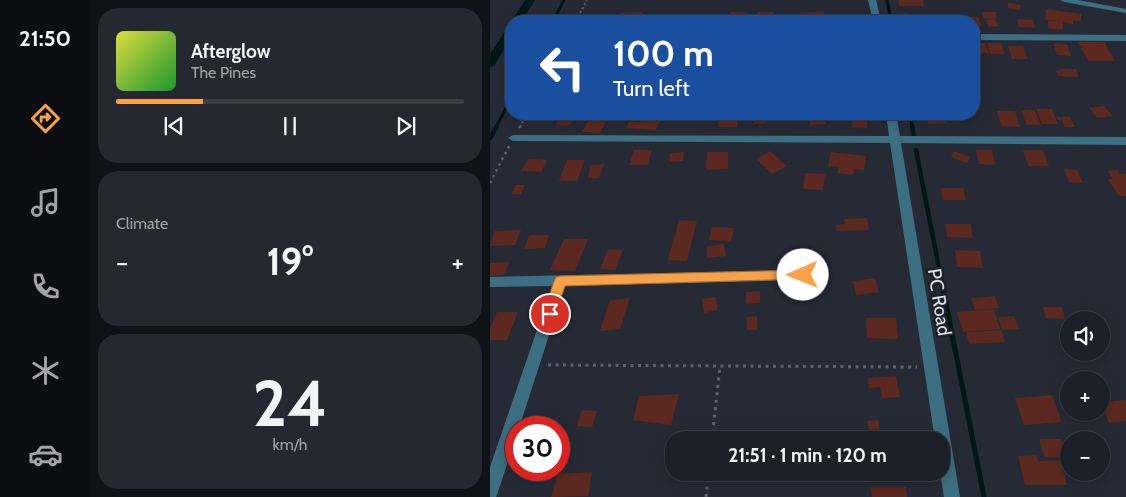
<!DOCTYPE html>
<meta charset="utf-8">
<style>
:root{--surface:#1c2028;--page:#252830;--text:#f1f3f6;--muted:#a0a3a8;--line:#3a3e45;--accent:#f7a149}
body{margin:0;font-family:Cabin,sans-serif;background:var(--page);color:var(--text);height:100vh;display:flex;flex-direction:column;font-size:19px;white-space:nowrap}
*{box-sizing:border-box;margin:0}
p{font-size:16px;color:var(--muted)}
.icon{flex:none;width:28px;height:28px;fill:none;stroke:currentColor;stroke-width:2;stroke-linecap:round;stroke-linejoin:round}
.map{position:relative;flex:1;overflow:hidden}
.side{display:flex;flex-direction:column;gap:8px;padding:8px;background:#0f1216;width:400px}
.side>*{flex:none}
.top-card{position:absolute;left:15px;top:15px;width:475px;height:105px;border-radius:20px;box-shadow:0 2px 12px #0003,0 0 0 1px var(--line);background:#1a4fa0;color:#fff;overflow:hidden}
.fabs{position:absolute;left:570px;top:311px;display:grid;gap:10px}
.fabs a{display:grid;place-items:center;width:50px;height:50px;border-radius:50%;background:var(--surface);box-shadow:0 2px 12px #0003,0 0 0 1px var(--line);font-size:25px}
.speed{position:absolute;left:15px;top:416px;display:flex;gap:10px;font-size:25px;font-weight:700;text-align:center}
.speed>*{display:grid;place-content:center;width:65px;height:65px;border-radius:50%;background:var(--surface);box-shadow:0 2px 12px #0003,0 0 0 1px var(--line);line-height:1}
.speed .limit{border:8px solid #d22;background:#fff;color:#111}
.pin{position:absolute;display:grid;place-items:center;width:42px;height:42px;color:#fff;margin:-21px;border:2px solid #fff;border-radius:50%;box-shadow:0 1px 5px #0007}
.me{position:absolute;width:55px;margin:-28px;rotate:269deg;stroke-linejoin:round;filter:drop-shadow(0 0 4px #0008)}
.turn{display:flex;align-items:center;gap:18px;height:105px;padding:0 25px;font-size:22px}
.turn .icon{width:65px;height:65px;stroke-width:2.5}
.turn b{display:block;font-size:35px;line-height:42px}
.big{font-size:38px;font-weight:700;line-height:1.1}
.side .tile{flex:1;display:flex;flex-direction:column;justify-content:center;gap:8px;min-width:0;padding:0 18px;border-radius:20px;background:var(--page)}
.side .dial{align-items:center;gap:0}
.dial b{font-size:65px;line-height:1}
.song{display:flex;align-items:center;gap:15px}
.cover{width:60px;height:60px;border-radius:8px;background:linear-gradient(135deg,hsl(60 70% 55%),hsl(130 70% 35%))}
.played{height:5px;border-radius:2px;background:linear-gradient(90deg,var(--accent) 25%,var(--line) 25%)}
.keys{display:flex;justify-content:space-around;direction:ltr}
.heat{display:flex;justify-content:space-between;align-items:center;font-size:28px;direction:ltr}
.trip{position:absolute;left:175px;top:431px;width:285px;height:50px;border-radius:20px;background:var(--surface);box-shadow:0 2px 12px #0003,0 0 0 1px var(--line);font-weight:700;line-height:50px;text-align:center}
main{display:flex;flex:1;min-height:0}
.menu{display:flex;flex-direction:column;width:90px;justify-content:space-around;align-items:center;background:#0b0d10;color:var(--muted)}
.menu .icon{width:35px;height:35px}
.menu .current{color:var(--accent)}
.menu b{font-size:22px;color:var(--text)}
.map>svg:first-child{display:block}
</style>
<main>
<nav class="menu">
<b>21:50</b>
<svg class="icon current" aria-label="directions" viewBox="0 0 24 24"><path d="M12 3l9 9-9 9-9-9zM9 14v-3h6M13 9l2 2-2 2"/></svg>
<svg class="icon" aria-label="music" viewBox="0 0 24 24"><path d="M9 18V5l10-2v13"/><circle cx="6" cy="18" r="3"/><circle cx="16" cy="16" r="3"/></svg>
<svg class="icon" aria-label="phone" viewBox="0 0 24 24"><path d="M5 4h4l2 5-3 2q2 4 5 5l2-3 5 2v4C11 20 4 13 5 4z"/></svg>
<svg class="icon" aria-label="climate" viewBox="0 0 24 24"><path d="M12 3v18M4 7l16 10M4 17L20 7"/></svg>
<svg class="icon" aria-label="car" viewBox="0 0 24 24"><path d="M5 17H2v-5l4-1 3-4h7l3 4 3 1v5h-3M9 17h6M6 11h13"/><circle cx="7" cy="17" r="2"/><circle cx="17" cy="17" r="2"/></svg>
</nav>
<section class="side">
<div class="tile">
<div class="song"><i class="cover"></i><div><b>Afterglow</b><p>The Pines</p></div></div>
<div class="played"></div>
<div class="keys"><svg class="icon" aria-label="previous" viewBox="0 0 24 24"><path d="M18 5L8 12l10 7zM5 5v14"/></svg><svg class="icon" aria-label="pause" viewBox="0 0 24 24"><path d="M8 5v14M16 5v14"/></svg><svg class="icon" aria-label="next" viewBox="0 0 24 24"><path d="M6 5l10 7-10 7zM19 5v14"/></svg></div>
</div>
<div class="tile"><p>Climate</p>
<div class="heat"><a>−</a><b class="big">19°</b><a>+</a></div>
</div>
<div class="tile dial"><b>24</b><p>km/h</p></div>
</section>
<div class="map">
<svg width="636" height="497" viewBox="0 0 636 497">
<rect width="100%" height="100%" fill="#262a35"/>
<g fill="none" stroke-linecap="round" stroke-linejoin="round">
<path stroke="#001717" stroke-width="3" d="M397 0 401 21
M63 21 74 0
M420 114 422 127
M6 127 21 99"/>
<path stroke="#001717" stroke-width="4.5" d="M422 126 424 136
M0 138 7 126
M426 150 453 289"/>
<path stroke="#001717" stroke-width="5" d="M453 288 494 497"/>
<path fill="#001717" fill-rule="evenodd" d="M35 0H45L32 21H22Z
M21 27V38L4 66 0 67V54L17 28Z"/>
</g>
<path fill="#5b291f" d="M408 0H433L434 6H409Z
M518 3 531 5 530 10 518 8Z
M556 9 591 14V21L583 20V24L573 22V30L558 28V21H569L555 20Z
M152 12 150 21H128L130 13Z
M240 12H255L254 21H240L239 20Z
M268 12H284L283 21H272V15H267Z
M328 12H334L336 19H331L332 21H312L310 13Z
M492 12H506L507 19 493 18Z
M413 13 434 16 433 21H411Z
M222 14 224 21H210L209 16Z
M102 16H122L119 21H105L99 20Z
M376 17 377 21H349V18Z
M477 17H488L492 26 484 27V21H479Z
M505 19 509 26 499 27 495 20Z
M527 19 543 20 545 28 529 27Z
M588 42H614L625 61H598Z
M484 43H495L499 53 484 54Z
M497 43H511L515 54H500Z
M563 43 577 44 581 56 567 55Z
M518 46H533L538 59H522Z
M569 69H586L589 77 568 76 566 71H570Z
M614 106 623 116 607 118 599 108Z
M546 109H562L568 124H552Z
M531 110H545L551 125H537Z
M507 111H525L530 127 511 126Z
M72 114H86L79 126 65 125Z
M102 114H120L110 133 92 132Z
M155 114H173L166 130 136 128 139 121 151 122Z
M229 114H248L247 127H228Z
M264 114H277V123L264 124Z
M279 114H293V120H278Z
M319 114H335L336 124 320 125Z
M435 114H453L456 123 438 124Z
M567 117H580L585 127H575L572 120H568Z
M362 119 377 120V128L362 127Z
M144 150H162L158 165H139Z
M486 150H502L505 165 489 164Z
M533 150H553L559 166H538Z
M280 151 297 166 282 174 266 159Z
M464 151 480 157 477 163 461 157Z
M194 152 193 161 179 162 180 153Z
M217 152H238V169L216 170Z
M341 152 376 156 374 170 364 169 363 175 347 173 349 167 338 166Z
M38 159 57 160 51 172 31 171Z
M77 160H95L87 181H69Z
M114 164 109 178H98L101 165Z
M574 169 587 170 593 183 579 182Z
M627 170 629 174H636V196H629L618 179H623L618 171Z
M315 173 335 174 333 190 313 189Z
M26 185H35L31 194H21Z
M451 188H473L476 200H453Z
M377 218 379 230 347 231 346 225 355 224 354 219Z
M189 220 207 221 197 261 178 260Z
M455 224H481L483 238 457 237Z
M222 227 244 228 241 242 219 240Z
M31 230 25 245 0 246 5 231Z
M39 235H59L55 248 34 249Z
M74 239H98L85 271 60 270Z
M234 244 236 256 217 258V246Z
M118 249 133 250 125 270 110 269Z
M465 250 490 251 493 268 467 267Z
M19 262 14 275 0 276V263Z
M385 278 389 292 366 295 363 281Z
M270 291V303L256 304V292Z
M505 296 509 308 485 310 481 298Z
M226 297 228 310 214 313 212 299Z
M140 298 130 329 110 331 120 300Z
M553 307H572L575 319 556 318Z
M504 309 510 329 473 332 467 312Z
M7 312H28L17 340H0V328Z
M267 316V330H257V317Z
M524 316 529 329 512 330 508 317Z
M376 318H406L408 339 377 338Z
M511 330 515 342 479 344 476 332Z
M406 376 410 397 392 398 390 387 379 388 378 378Z
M189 394 181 425 143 420 149 396Z
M562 395 572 422 534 425 525 398Z
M636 400V421L619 423 611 402Z
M92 410 107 411 102 427 87 426Z
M388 420 390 431 379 432 377 421Z
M340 430H366V440H340Z
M375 433 407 434V440H375Z
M549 439H571L576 458 554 457Z
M546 455 548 461 570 460 577 485H535L528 456Z
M102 472 98 496 61 497 68 474Z
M381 487H416L417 497H382Z"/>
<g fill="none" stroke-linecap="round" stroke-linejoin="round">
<path stroke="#5d616b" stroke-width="2" stroke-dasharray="2 2.5" stroke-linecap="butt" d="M86 21 97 0
M30 127 36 114"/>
<path stroke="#5d616b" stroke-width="2.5" stroke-dasharray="2.5 4" stroke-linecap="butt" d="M29 128 30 126
M0 183 19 146"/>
<path stroke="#5d616b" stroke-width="3" stroke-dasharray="3 4.5" stroke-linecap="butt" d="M58 365 427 367
M222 440 230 366
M216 497 219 472"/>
<path fill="#3d6f82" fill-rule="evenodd" d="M378 0H386L391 21H383Z
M570 0H588L636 9V13L574 2Z
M484 34 636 35V41L484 40Z
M396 114H406L410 136 636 137V145L411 143 470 497H454L450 472 451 440H445L400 143 23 141 18 138 23 135 399 136Z
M313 270 318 271 319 275 318 279 313 280 75 286 29 428H26V437L8 492 6 497H0V467L62 286 0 287V277Z"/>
</g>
<path fill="#f7a149" stroke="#a1692f" d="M313 270 317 271 319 275 317 278 313 279 75 286 64 318 60 320 55 318 53 314 64 281 66 277 70 276Z"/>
<g text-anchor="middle" stroke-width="5" stroke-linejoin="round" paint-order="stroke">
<g font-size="19" fill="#dde0e7" stroke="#1d212b">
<text transform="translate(450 302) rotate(81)" y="7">PC Road</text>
</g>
</g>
</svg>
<div class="fabs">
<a><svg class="icon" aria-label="sound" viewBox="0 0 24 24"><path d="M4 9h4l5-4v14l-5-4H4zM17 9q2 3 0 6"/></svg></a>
<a>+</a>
<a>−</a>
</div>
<div class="speed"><div class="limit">30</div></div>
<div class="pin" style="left:60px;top:314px;background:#d93025"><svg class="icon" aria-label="arrive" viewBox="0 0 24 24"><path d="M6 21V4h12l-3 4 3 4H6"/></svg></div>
<svg class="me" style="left:313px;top:275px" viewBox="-20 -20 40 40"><circle r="19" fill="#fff"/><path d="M0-13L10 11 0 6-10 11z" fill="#f7a149"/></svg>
<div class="trip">21:51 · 1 min · 120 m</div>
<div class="top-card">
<div class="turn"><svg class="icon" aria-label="left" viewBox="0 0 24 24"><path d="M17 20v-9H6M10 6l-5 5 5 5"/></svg><div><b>100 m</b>Turn left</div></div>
</div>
</div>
</main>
